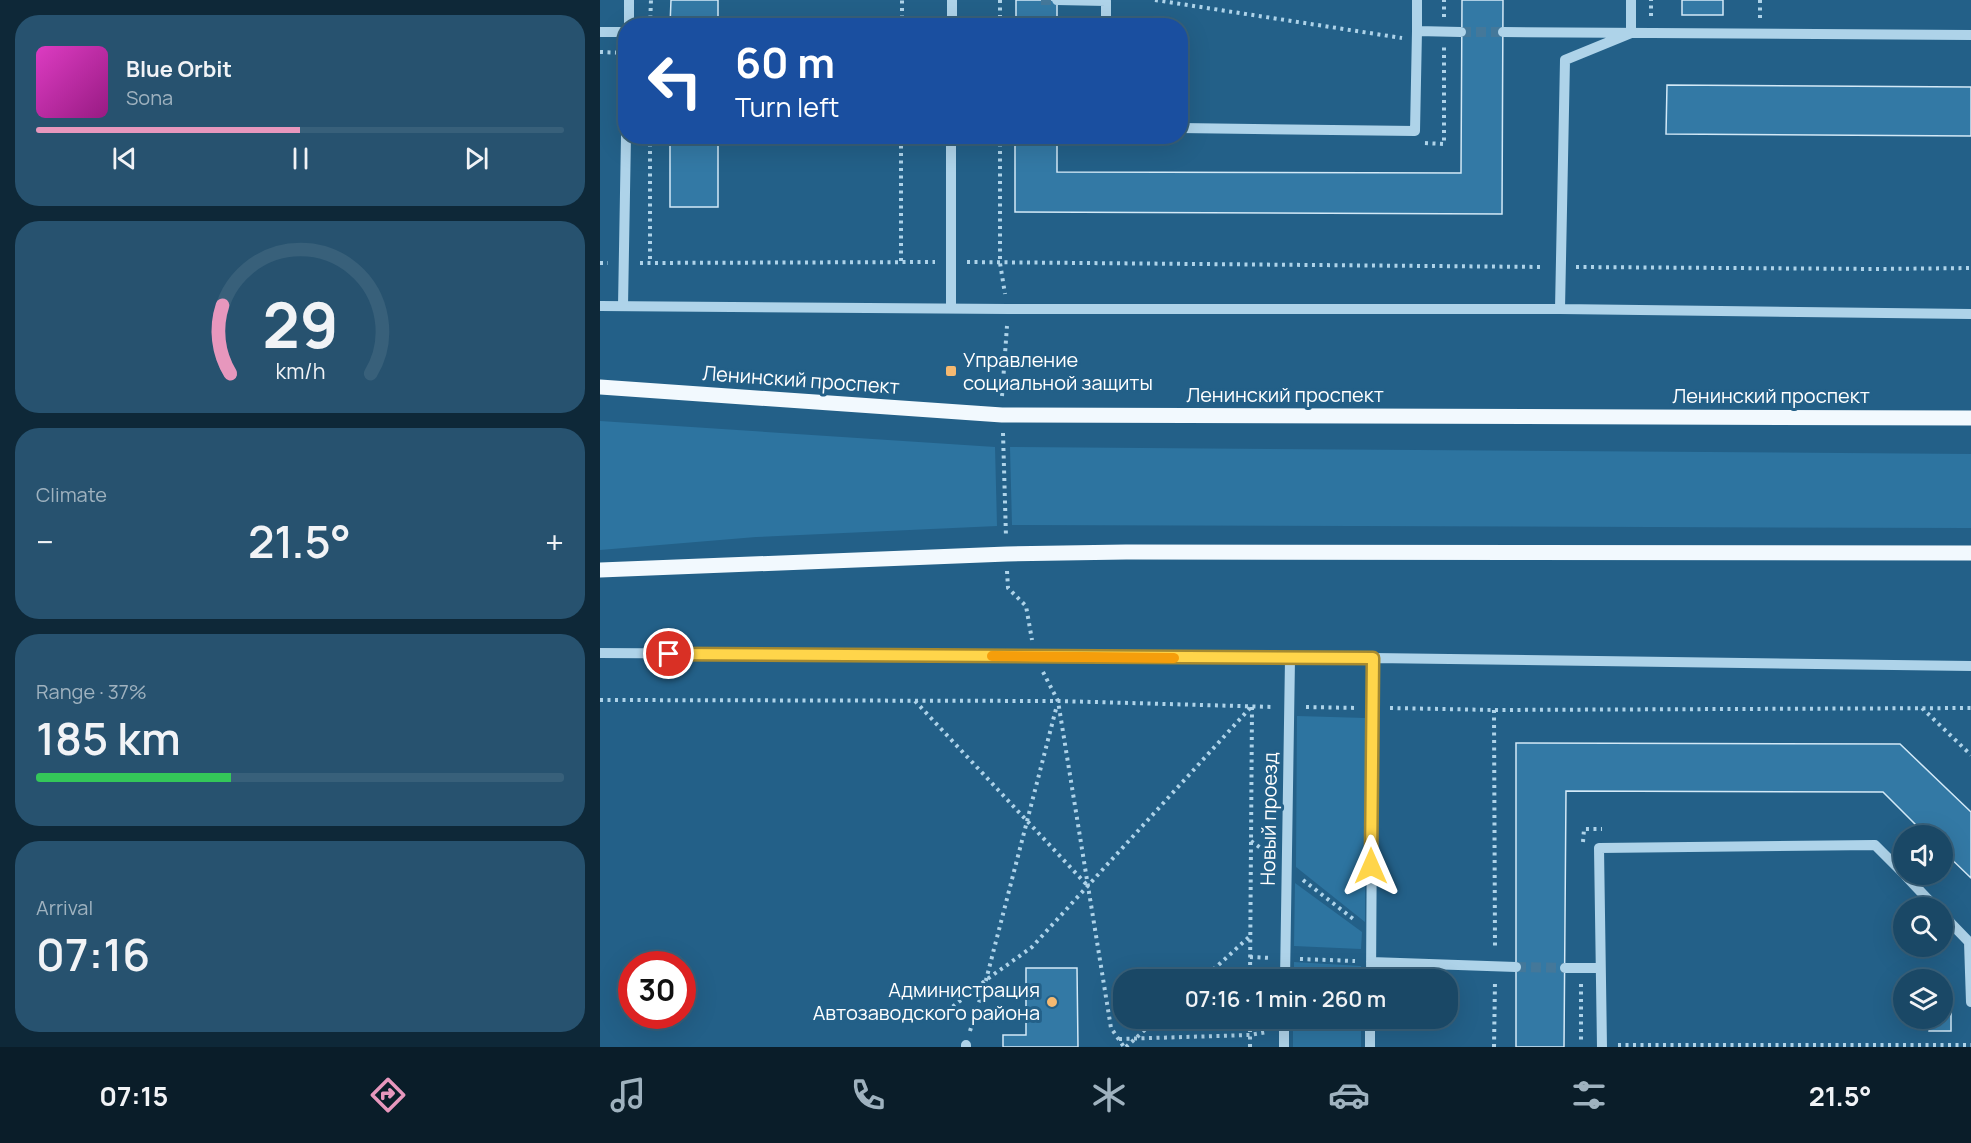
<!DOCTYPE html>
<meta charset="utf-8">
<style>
:root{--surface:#1a4866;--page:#27526f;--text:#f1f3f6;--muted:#9fb2bf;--line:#38607a;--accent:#e797bd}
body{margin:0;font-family:Manrope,sans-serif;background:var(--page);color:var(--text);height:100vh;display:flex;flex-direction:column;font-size:22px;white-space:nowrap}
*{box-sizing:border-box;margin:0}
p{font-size:20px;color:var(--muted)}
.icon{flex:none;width:33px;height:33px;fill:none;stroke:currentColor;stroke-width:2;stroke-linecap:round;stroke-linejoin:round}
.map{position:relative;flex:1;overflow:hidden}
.sheet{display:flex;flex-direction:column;gap:15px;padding:15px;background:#0e2838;width:600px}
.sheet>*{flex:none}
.guide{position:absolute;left:18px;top:18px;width:570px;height:126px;border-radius:24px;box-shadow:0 6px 24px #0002,0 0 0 2px var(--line);background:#1a4fa0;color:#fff;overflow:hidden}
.buttons{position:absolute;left:1293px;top:825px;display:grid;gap:12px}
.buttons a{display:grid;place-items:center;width:60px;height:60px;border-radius:50%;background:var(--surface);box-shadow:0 6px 24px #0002,0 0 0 2px var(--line);font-size:30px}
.speed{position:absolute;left:18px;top:951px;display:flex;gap:12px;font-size:30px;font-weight:700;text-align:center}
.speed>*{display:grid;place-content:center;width:78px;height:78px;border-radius:50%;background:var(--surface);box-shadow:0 6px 24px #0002,0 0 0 2px var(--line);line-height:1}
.speed .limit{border:9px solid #d22;background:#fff;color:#111}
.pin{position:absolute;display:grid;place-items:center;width:51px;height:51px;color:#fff;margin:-26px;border:3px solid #fff;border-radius:50%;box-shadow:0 2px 6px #0007}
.me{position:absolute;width:66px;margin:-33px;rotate:0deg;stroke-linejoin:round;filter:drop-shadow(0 0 4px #0008)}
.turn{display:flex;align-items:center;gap:21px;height:126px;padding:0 18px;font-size:27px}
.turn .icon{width:78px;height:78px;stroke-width:2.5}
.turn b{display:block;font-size:42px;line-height:51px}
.big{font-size:45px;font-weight:600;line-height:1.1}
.sheet .tile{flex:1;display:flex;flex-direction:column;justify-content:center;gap:9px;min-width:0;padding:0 21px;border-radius:24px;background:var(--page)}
.sheet .dial{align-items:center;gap:0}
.dial svg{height:156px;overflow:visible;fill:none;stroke:var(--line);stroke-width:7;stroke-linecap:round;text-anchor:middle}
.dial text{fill:var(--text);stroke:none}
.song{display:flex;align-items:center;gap:18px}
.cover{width:72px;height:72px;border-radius:9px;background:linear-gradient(135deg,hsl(310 70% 55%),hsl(310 70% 35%))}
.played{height:6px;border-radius:3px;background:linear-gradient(90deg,var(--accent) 50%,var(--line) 50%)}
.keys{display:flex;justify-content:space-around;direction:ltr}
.heat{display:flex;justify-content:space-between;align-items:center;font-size:33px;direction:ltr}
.charge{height:9px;border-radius:4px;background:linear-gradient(90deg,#34c759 37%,var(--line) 0)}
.trip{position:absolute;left:513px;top:969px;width:345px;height:60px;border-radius:24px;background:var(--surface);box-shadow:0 6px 24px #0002,0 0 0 2px var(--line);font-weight:600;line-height:60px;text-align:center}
.tab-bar{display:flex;height:96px;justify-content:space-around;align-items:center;background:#0a1d29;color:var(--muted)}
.tab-bar .icon{width:42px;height:42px}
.tab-bar .active{color:var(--accent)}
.tab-bar b{font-size:27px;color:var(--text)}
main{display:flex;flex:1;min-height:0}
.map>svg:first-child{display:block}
</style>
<main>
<section class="sheet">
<div class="tile">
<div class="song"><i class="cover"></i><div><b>Blue Orbit</b><p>Sona</p></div></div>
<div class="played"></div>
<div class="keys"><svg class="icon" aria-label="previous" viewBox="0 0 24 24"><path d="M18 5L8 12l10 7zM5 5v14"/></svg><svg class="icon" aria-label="pause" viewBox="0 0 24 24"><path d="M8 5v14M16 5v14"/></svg><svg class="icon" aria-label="next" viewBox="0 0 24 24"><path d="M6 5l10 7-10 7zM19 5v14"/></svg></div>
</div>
<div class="tile dial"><svg viewBox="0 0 100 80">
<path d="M14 69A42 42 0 1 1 86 69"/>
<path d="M14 69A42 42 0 0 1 10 34" stroke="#e797bd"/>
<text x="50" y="56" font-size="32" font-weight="700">29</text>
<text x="50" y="72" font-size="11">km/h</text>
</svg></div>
<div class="tile"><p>Climate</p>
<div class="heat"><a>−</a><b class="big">21.5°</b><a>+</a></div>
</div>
<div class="tile"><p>Range · 37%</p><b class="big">185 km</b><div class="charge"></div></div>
<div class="tile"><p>Arrival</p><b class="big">07:16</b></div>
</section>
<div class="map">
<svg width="1371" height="1047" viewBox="0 0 1371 1047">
<rect width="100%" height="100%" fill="#236088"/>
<path fill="#2d74a0" d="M0 421 395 447 397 526 156 537 0 550Z
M410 447 1371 454V528L412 525Z
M697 716 765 718V922L696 867Z
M695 883 762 932 761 949 694 946Z
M694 962 761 966V979H694Z
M727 1018 761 1019V1047H693V1030Z"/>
<path fill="#3379a5" stroke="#d3e9f7" stroke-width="1.5" d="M71 0H118V26H70Z
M416 0H457V26H416Z
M862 0H903L902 214 415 212V136H457V172L861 173Z
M1082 0H1123V15H1082Z
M1067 85 1371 87V136L1066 134Z
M70 136H118V207H70Z
M916 743 1300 744 1371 812V878L1342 850V836H1327L1283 792 966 791 964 1047H916Z
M426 968H477L478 1047H403V1035H426Z
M1342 1002H1351V1031H1329L1330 1018H1342Z"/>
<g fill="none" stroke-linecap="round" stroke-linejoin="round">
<path stroke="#44789a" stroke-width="10" stroke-dasharray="10 5" stroke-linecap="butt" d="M441 0H457
M861 32H903
M916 967 965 968"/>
<path stroke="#aed3e9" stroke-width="4" stroke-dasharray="3 4.5" stroke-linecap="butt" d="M400 0V26
M555 0 802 38
M1051 16V0
M844 17V0
M1160 18V0
M50 26 51 0
M302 26V0
M0 52 26 53
M50 136V263
M400 136V263L405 294
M498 136V140H568
M825 143 844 144V47
M301 261V136
M367 262 944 267
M0 263H8
M40 263 335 262
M976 267 1279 269 1371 268
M402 396 407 326
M403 433 406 537
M407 571 408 588 426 606 432 640
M443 672 458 701 511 1028 524 1047
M0 700 458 701 674 707
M315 701 487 885
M706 707 758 708
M790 708 894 710 1371 708
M1322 708 1371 755
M894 710 895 950
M651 841 670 855
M983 842 984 829H1002
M703 880 756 921
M650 957 671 958
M700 959 755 961
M602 980 649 937
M650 980 652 707
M981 984V1044
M341 1016 386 980 432 947 651 707
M700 1022 712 1018
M370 1031 386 980 457 705
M519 1039 650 1035 667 1032
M1018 1045H1371
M526 1047 558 1018
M650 1047V1018
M894 1047 895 981"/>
<path stroke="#aed3e9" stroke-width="10" d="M29 0V26
M457 0 506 1V26
M352 26V0
M817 31V0
M0 32H26
M903 32 1371 35
M580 128 815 131 817 31 861 32
M0 306 408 309H960L1371 314
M23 306 26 136
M351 308V136
M960 309 965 60 1031 33V0
M0 653 773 658 1371 666
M1304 874 1336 908
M1342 914 1369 942 1371 1002
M771 962 916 967
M965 968H1000
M685 980 690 659
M771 980 773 658
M366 1045V1047
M684 1047V1018
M770 1047V1018
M1002 1047 999 848 1275 845 1304 874"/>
<path stroke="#f2f9fe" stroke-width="15" d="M0 387 402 415 1371 418
M0 570 407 554 526 552 1371 553"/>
</g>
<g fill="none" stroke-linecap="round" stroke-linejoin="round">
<defs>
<path id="route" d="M69 654 773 658 771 866"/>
</defs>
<use href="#route" stroke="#a68a30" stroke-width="15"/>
<use href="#route" stroke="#ffd54a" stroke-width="10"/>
<path stroke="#f59e0b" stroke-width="10" d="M392 656 574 658"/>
</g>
<g fill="#f5b971" stroke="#236088" stroke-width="2">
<rect x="345" y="365" width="12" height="12" rx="3"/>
<circle cx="452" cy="1002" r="6"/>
</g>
<g text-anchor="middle" stroke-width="6" stroke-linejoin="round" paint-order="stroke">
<g font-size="20" fill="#fff" stroke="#236088" text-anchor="start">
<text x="363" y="367">Управление<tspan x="363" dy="23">социальной защиты</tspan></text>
<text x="440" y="997" text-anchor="end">Администрация<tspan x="440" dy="23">Автозаводского района</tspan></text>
</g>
<g font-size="20" fill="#fff" stroke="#236088">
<text transform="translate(201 380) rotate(4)" y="7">Ленинский проспект</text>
<text x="685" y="402">Ленинский проспект</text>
<text x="1171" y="403">Ленинский проспект</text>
<text transform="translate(669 819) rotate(-89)" y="7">Новый проезд</text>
</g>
</g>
</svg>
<div class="buttons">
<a><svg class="icon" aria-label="sound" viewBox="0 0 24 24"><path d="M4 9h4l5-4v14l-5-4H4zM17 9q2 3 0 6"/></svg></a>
<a><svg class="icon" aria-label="search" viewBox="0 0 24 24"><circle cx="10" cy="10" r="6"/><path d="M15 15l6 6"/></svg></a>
<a><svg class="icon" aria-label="layers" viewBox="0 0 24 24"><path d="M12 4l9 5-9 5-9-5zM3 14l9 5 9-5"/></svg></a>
</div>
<div class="speed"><div class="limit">30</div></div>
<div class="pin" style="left:69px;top:654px;background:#d93025"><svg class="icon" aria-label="arrive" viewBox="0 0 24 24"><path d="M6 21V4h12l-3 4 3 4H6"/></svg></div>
<svg class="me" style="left:771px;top:866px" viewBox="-20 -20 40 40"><path d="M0-17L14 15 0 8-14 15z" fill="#ffd54a" stroke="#fff" stroke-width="4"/></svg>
<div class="trip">07:16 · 1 min · 260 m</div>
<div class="guide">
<div class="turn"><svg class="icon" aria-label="left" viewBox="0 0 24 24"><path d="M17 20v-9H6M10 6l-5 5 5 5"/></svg><div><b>60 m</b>Turn left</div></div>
</div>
</div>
</main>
<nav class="tab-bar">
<b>07:15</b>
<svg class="icon active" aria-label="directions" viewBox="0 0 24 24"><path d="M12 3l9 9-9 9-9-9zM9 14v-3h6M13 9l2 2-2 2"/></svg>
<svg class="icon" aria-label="music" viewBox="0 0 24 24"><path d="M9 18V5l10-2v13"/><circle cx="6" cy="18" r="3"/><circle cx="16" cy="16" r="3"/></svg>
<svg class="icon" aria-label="phone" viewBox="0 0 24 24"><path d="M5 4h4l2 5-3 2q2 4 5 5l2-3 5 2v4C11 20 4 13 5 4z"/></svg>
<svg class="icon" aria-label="climate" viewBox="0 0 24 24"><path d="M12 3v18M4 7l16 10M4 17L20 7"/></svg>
<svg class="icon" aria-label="car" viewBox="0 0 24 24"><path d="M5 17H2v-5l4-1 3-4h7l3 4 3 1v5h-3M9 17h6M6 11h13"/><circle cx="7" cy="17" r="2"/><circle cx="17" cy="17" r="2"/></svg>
<svg class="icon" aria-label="filters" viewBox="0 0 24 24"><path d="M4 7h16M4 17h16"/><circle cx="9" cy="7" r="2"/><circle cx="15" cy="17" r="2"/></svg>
<b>21.5°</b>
</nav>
